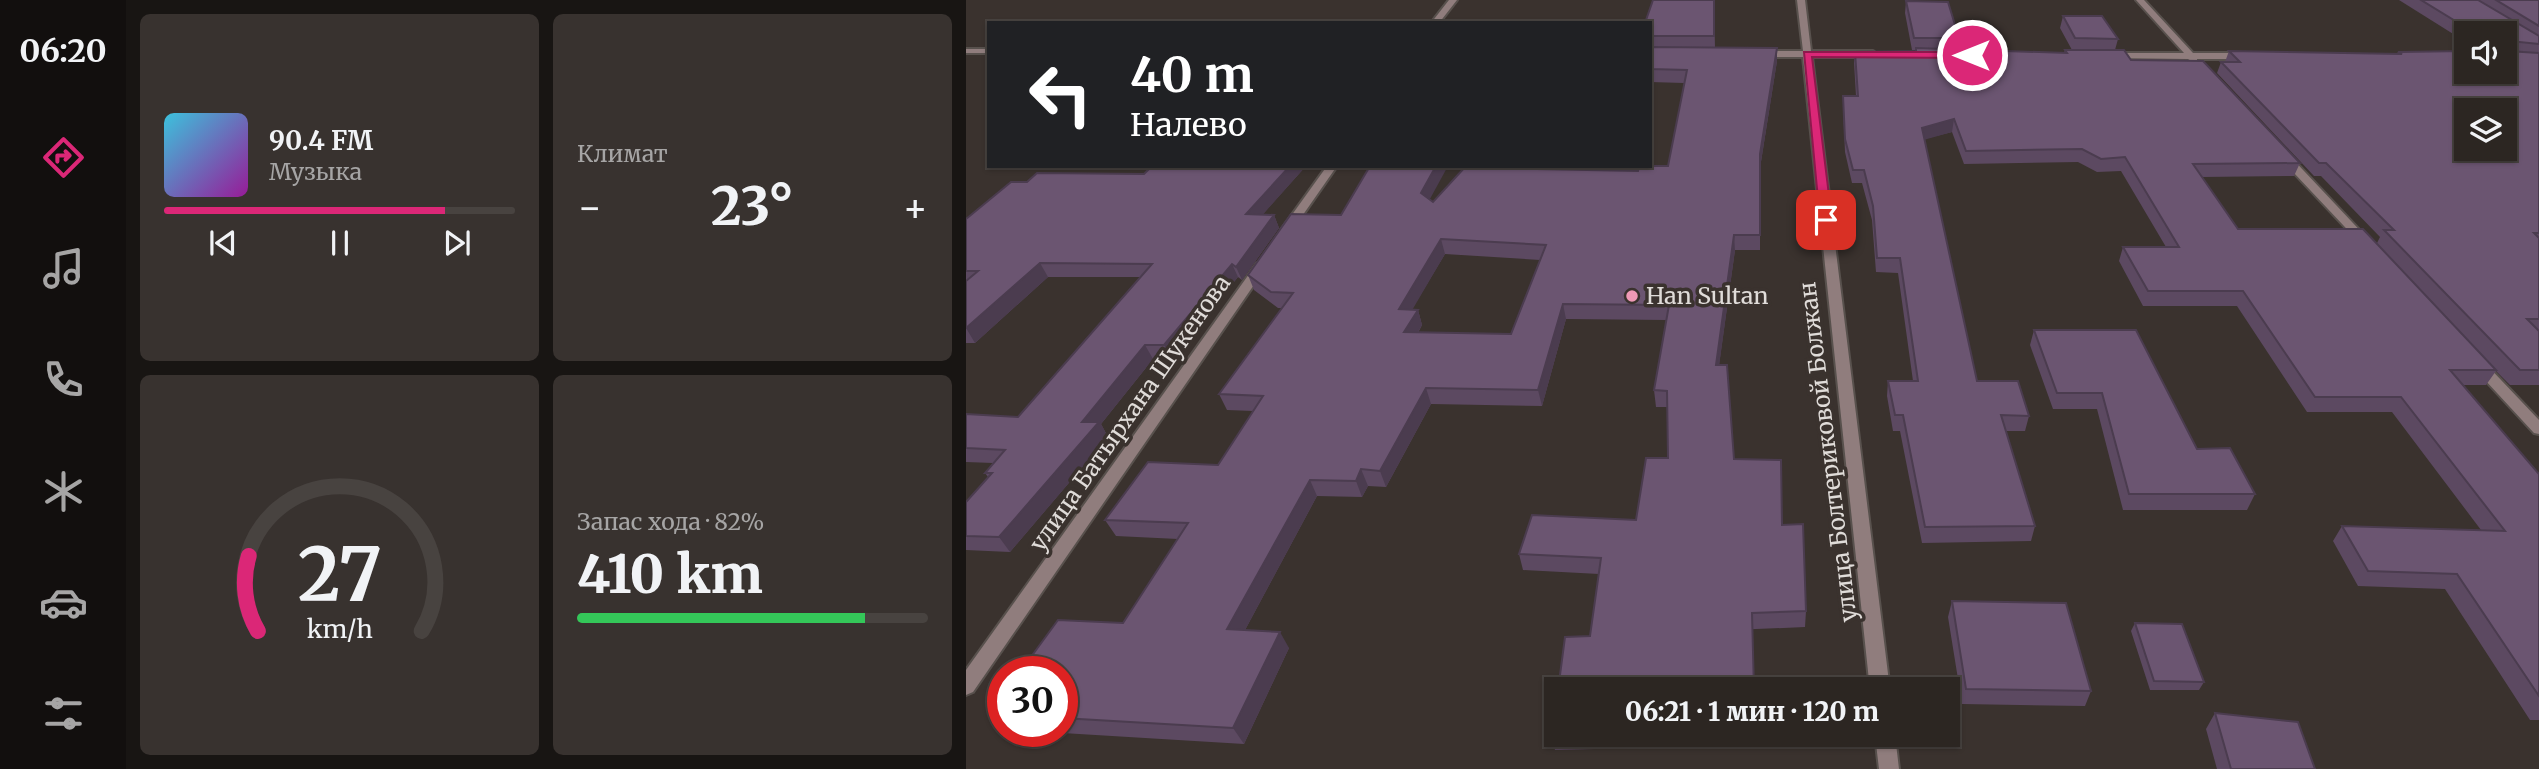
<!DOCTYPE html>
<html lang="ru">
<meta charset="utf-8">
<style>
:root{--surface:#2c2622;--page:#38322f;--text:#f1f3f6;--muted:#a6a5a5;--line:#484340;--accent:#db2777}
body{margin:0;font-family:Merriweather,serif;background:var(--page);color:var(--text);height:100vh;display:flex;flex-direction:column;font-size:26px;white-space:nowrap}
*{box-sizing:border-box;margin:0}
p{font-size:23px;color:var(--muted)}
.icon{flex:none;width:38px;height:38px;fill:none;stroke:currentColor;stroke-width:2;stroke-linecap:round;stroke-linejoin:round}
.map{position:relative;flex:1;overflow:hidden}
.side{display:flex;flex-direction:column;gap:14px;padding:14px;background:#181513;width:840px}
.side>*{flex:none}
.banner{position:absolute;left:21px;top:21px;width:665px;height:147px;border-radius:0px;box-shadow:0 2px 5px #0004,0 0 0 2px var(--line);background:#202124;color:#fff;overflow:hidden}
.tools{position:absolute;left:1488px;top:21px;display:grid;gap:14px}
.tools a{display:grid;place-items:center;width:63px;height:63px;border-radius:0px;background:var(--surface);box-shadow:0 2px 5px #0004,0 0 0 2px var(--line);font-size:35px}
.speed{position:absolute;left:21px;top:656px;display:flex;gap:14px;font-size:35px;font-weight:700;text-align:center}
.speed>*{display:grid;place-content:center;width:91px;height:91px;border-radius:50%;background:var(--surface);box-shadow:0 2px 5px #0004,0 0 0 2px var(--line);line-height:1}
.speed .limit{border:10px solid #d22;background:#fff;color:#111}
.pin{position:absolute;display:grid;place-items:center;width:60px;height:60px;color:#fff;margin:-30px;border-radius:14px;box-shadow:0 4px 10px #0006}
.me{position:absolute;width:77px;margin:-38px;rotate:270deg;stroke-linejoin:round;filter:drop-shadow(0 0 5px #0008)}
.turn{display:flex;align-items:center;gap:24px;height:147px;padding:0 28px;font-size:32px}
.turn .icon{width:91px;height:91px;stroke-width:2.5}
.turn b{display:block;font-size:49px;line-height:60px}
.big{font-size:52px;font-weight:800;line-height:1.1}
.side .tile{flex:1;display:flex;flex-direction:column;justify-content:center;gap:10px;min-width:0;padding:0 24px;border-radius:10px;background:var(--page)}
.side .dial{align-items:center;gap:0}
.dial svg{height:182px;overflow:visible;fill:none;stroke:var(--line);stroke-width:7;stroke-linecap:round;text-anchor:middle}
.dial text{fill:var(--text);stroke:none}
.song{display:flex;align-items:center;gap:21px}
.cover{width:84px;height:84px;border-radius:10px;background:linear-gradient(135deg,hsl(190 70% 55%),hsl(300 70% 35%))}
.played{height:7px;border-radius:4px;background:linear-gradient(90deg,var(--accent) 80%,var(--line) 80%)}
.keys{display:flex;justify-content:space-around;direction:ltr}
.heat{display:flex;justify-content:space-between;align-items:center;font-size:38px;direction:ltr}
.charge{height:10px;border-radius:5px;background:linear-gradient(90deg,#34c759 82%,var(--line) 0)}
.side .tiles{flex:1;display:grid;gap:14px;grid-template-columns:repeat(2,1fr)}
.trip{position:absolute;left:578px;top:677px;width:416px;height:70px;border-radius:0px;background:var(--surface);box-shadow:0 2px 5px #0004,0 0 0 2px var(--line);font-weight:800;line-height:70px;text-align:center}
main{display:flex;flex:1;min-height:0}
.dock{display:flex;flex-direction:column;width:126px;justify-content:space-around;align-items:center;background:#120f0e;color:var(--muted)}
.dock .icon{width:49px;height:49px}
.dock .on{color:var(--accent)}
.dock b{font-size:32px;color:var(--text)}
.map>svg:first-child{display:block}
</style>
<main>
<nav class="dock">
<b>06:20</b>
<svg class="icon on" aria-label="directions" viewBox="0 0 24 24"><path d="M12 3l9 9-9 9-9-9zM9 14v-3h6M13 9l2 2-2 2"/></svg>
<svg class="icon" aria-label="music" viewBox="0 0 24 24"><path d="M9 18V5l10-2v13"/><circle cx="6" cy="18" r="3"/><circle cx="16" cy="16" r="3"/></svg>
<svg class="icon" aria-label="phone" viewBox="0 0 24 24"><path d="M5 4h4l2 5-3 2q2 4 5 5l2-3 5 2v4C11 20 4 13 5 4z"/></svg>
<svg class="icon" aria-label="climate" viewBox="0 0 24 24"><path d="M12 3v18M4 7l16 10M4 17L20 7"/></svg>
<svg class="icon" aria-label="car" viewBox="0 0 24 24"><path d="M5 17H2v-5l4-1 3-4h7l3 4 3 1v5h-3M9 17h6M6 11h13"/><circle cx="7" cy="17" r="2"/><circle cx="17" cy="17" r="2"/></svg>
<svg class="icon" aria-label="filters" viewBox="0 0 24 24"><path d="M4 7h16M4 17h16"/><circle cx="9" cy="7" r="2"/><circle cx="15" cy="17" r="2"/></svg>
</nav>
<section class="side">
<div class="tiles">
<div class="tile">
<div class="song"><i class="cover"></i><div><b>90.4 FM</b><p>Музыка</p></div></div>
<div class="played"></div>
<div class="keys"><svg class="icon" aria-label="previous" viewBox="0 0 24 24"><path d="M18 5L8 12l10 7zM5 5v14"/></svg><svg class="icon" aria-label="pause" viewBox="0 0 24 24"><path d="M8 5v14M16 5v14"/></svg><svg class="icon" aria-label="next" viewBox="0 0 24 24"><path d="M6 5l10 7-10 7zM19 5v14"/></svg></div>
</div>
<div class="tile"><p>Климат</p>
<div class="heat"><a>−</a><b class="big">23°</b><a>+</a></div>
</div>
<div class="tile dial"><svg viewBox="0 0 100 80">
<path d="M14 69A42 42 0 1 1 86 69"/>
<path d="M14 69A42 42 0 0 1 10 36" stroke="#db2777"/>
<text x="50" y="56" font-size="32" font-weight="700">27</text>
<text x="50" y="72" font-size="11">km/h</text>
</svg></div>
<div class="tile"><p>Запас хода · 82%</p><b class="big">410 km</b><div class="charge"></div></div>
</div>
</section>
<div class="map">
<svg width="1573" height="769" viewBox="0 0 1573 769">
<rect width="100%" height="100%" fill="#3a322e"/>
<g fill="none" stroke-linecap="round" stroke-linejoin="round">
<defs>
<path id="minor" d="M483 0H491L473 23H465Z
M831 0H839L845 51H907L911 54 907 57H846L924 690H904L837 57H794L790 54 794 51H837Z
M1170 0H1178L1227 53H1278L1282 56 1278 59H1231V62L1228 63 1222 59 1141 58 1140 56 1144 53H1218Z
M0 49H23V53H0Z
M1318 153 1322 154 1402 239V243H1394L1314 158 1313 156Z
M361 166H371L325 232H317L315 230Z
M295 262 301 266 7 692 0 695V670L291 263Z
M1512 360 1517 361 1573 420V434L1568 433 1507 367 1505 364Z
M909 735H929L933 769H913Z"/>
</defs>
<use href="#minor" stroke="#58514d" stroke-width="4"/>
<use href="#minor" fill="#907d7d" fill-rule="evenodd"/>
</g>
<path fill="#5c4961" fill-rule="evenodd" d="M748 0 749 48 811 61 794 168V250H769L753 365 768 459 816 525 840 611 839 627 624 636 633 574 557 570 553 554 670 520 702 458 701 407H690L688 390 700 320 600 319 576 406 465 404 420 487 402 486 396 497 351 496 279 630 323 648 278 744 80 732H96V672L157 623 212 539 150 536 139 520 252 465 287 411 261 410 253 394 316 308H312L288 290 282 275 375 215 464 199 467 202 579 169 672 171 702 166 718 83 684 82V23ZM479 254 574 260 545 334 452 333 456 325 452 310 446 309Z
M1433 0H1573V385H1544L1530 371 1520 385H1497L1573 474V720H1564L1479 589 1392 586 1367 541 1376 526 1515 530 1426 412H1341L1271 306H1177L1153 261 1157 247H1200L1155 171 1131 172 1112 162 998 164 986 132 958 139 1011 381 1063 416 1059 431H1039L1069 526 1065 541 956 543 934 431H927L921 396 922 381H947L932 273 910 272 906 220 896 183H886L879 152 877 108V96H890L888 63 889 52 949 51V50H946L939 13 940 1 993 38 991 50 1098 53 1099 50H1106L1094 28 1097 16 1152 39 1149 50 1334 163 1328 176 1236 177 1272 229 1411 243 1414 237 1355 176H1348L1251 73 1255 62H1259L1263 51 1431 54 1432 52 1538 72V33H1500V42Z
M340 166 296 215H308L313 228 276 280 272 277 206 359H187L135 424 142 437 44 552 0 550V502L22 477 19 473 27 463 0 462V414L52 417 174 277H82L9 343H0V219L61 182 178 174Z
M1068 330 1231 449 1289 494 1281 510H1157L1131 409H1087L1064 345Z
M986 601 1125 691 1119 706 996 704 982 617Z
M1169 623 1238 682 1233 690H1184L1165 631Z
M37 696V726L24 713Z
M590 701V735H789V745L589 750 585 735Z
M1249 713 1349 769H1251L1240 729Z"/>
<path fill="#4b3c4f" d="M811 48V61L794 168V154Z
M988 119 986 132 954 141 956 128Z
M324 166H340L285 228 280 214Z
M470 166H482L459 208 455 193Z
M573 166H581L574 184 572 169Z
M308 215 313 228 276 280 270 267Z
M768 235 769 250 751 381 750 365Z
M475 239 479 254 438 324 433 309Z
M74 263 82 277 9 343 0 328Z
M266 264 272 277 206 359 198 345Z
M597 304 600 319 576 406 572 390Z
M452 310 456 325 443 348 438 332Z
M179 345 187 359 135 424 142 437 44 552 33 537 116 422Z
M460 388 465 404 420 487 414 471Z
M395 469 402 486 396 497 390 481Z
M344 480 351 496 271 645 261 629Z
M314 632 323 648 278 744 267 728Z"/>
<path fill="#6b5571" stroke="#4b3c4f" stroke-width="2" fill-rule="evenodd" d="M687 0H748V36H684V23H679Z
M1455 0H1512L1573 36V44L1544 41 1542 51 1573 53V233H1568L1573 238V319H1561L1573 331V370H1554L1418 230H1428L1360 163H1353L1255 62H1274L1263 51 1436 54 1432 52 1500 51V72H1538V33H1509ZM1500 110H1538V149H1500Z
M1530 0H1573V26Z
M940 1 982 2 993 38H948Z
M1097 16H1136L1152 39 1109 38Z
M684 47 811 48 794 154V235H768L750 365H761L768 459 815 460 816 525 837 524 840 611 786 613 788 690H592L599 637 624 636 635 558 553 554 566 515 670 520 680 458H702L701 391 688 390 703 305 597 304 572 390 460 388 414 471 395 469 390 481 344 480 261 629 314 632 267 728 96 718V672H54L92 620 157 623 222 523 139 520 182 462 252 465 297 396 253 394 327 293 305 292 282 275 325 214 375 215 404 166H470L455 193 467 202 500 166H573L572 169 672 171 673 166H702L721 70 684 69ZM475 239 580 245 545 334 438 332 452 310 433 309Z
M950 48 1101 53 1099 50H1158L1165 60 1237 61 1334 163 1227 164 1272 229H1397L1530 370H1484L1573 474V696L1491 574 1402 571 1376 526 1539 531 1435 397H1349L1277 291H1182L1157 247H1213L1159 157 1135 159 1116 149 1000 151 988 119 956 128 1011 381H1052L1063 416 1035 415 1069 526 959 527 937 415H929L922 381H952L934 258H911L907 206 898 170H887L879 139 877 96H892L889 52 950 51Z
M186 166H324L280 214 308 215 270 267 266 264 198 345H179L116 422H133L33 537 0 536V502L26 473H19L39 450 0 448V414L52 417 186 264 74 263 0 328V281L12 271H0V219L45 182H61L71 173 178 174Z
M1068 330H1170L1231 449 1264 448 1289 494H1163L1136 393H1091Z
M986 601 1100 603 1125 691 1000 689Z
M1169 623 1216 624 1238 682 1188 681Z
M37 696V714L24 713Z
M590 701V734L585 735Z
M1249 713 1332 722 1349 769H1265Z"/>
<path fill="#db2777" stroke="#8e194d" stroke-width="2" d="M838 52H1006L1010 55 1006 58 846 57 866 220 860 223 854 220Z"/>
<circle fill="#f09ab6" stroke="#3a322e" stroke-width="2.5" cx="666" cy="296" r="7"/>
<g text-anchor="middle" stroke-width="7" stroke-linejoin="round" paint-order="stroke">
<g font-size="23" fill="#e0dcd9" stroke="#3a322e" text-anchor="start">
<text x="680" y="304">Han Sultan</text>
</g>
<g font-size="23" fill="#e0dcd9" stroke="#3a322e">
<text transform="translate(164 413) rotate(-55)" y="8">улица Батырхана Шукенова</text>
<text transform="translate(862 452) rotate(-97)" y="8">улица Болтериковой Болжан</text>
</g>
</g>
</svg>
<div class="tools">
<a><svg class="icon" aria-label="sound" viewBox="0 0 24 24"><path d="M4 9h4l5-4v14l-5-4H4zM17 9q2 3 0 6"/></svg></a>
<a><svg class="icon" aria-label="layers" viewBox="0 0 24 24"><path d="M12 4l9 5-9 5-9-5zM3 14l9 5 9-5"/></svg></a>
</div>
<div class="speed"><div class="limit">30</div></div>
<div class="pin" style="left:860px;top:220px;background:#d93025"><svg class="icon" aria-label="arrive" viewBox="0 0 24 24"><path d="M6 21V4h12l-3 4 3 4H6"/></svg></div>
<svg class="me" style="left:1006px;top:55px" viewBox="-20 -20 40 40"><circle r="17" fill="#db2777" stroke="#fff" stroke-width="3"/><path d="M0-11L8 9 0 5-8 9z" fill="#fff"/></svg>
<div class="trip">06:21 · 1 мин · 120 m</div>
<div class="banner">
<div class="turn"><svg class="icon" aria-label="left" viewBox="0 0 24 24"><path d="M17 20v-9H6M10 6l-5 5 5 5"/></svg><div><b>40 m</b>Налево</div></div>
</div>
</div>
</main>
